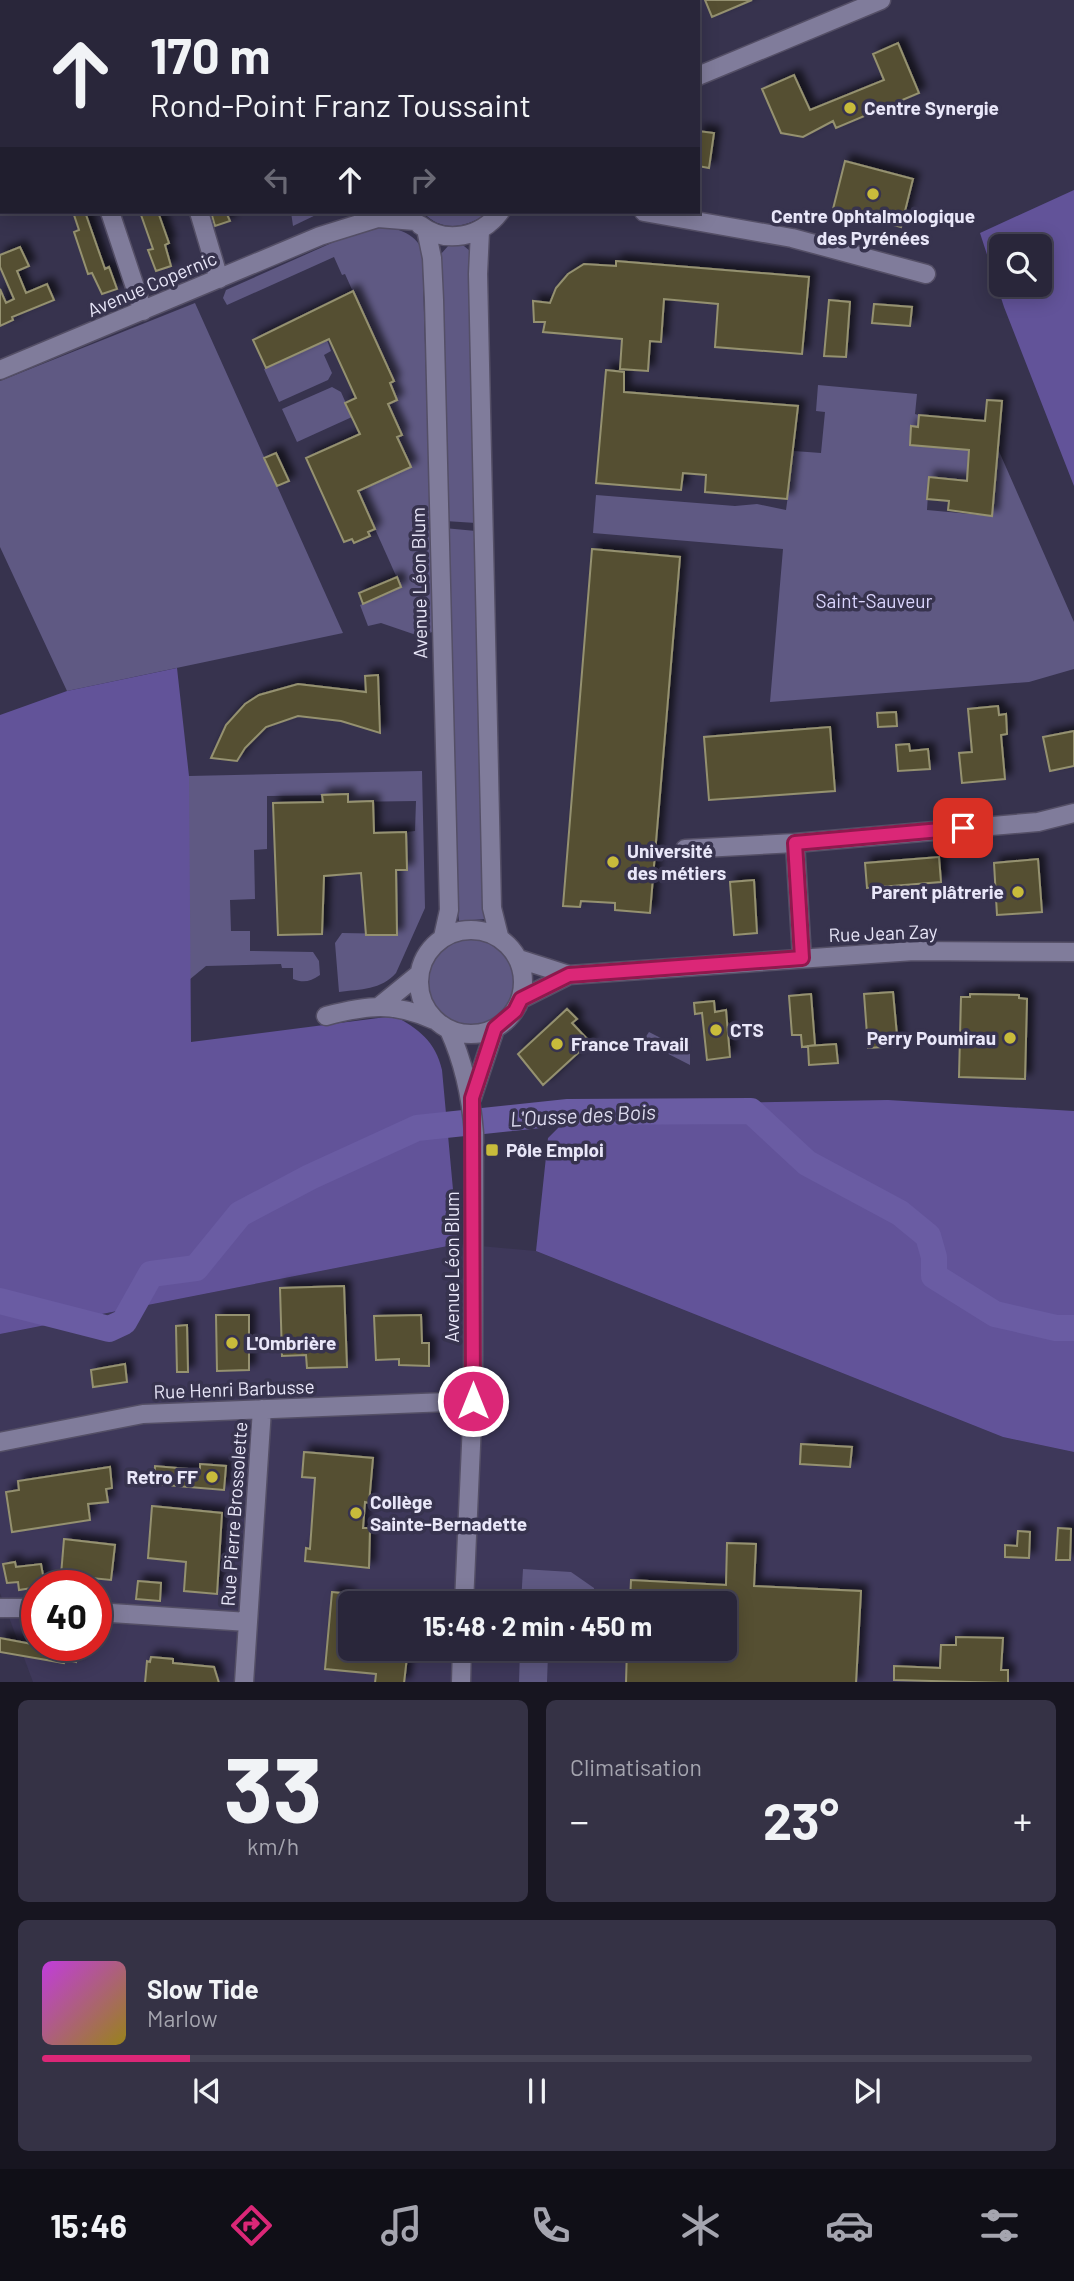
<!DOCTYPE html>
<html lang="fr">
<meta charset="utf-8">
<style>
:root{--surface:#29263a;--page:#353245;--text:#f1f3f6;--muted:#a5a5af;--line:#454354;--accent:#db2777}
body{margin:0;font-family:Barlow,sans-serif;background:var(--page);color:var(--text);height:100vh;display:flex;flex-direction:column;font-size:26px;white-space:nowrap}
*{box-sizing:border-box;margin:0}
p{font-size:23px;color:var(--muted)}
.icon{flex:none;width:38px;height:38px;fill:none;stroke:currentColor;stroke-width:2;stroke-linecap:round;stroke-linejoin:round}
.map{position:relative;height:1682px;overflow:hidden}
.side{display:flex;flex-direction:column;gap:18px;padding:18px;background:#171520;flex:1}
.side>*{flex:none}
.guide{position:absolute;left:0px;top:0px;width:700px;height:214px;box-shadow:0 4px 18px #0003,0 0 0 2px var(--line);background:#29263a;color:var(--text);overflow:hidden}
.fabs{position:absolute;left:989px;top:234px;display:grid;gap:14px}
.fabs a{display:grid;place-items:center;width:63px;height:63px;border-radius:10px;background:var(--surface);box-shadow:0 4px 18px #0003,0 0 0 2px var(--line);font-size:35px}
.speed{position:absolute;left:21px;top:1570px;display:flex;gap:14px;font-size:35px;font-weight:700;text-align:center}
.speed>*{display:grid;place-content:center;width:91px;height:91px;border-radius:50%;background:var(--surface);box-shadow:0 4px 18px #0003,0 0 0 2px var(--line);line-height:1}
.speed .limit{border:10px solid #d22;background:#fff;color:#111}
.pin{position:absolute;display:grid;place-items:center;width:60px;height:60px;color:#fff;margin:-30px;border-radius:14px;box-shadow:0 4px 10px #0006}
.me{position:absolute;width:77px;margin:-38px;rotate:0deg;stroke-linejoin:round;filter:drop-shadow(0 0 5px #0008)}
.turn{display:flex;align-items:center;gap:24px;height:147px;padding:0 35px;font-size:32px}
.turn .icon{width:91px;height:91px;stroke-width:2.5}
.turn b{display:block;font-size:49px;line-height:60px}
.lanes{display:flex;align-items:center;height:66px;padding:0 35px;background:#0003;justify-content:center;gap:35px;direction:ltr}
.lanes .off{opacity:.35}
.big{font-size:52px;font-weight:700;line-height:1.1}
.side .card{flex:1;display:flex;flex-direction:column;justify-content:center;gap:10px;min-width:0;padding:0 24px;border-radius:10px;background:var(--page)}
.side .dial{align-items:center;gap:0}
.dial b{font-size:91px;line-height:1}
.song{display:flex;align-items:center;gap:21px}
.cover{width:84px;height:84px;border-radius:10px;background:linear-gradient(135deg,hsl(290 70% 55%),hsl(50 70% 35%))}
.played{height:7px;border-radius:4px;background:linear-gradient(90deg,var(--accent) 15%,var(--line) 15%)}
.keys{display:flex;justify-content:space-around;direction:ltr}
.heat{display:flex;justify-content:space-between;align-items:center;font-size:38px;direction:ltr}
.side .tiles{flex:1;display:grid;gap:18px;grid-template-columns:1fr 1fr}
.card:last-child{grid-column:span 2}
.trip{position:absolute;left:338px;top:1591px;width:399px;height:70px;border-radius:10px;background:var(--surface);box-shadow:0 4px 18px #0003,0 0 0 2px var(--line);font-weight:700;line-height:70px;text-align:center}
.menu{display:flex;height:112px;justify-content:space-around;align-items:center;background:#100f17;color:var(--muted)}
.menu .icon{width:49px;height:49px}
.menu .selected{color:var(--accent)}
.menu b{font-size:32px;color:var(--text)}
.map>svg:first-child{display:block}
</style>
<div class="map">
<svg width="1074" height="1683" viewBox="0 0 1074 1683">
<defs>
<filter id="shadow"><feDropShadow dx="6" dy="-6" stdDeviation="3.5" flood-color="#0009"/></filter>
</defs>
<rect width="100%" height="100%" fill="#37334e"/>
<path fill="#3e385a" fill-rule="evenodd" d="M458 1244 536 1251 1003 1437 1074 1452V1682H33L0 1593V1334ZM37 1586H96V1645H37ZM350 1603H724V1648H350Z"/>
<path fill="#5f5983" d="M291 212H322L293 226Z
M423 212H488C468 228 441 233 423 212Z
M372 225C393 228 411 229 422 249L434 631 422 637 381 623 368 626 360 605 401 587 358 491 411 467 383 406 397 400 390 383 393 381 345 274 342 275 334 257 227 305 223 298 226 290Z
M449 245 464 246 470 251 476 523 445 521 440 255Z
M195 303 343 633 67 691 0 547V381Z
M327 340 331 351 324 355 332 373 328 380 279 402 264 369Z
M818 385 917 394 915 414 919 415 918 427 911 426 910 445 976 451 968 464 967 481 929 478 927 510 992 516 998 449 1074 622V669L1029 682 770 702 783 549 593 533 596 495 735 506 757 504 786 510 794 451 821 453 825 412 816 411Z
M332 387 341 392 352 417 297 442 282 409Z
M444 528 476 531 486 919 459 921 458 913H454Z
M422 771 425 908 396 973C381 990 361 989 339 992L335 943 342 933 397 934 393 870 407 869 406 832 415 831 416 801 348 802 347 795 267 796V849L254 850 255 899 230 900 231 931H250V951L313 952 319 961 320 975C310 982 303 983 293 979V968H282L281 964 206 966 189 980V776Z
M426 981a44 44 0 1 1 88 0a44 44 0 1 1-88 0Z
M649 1032 690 1053V1065L643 1041Z
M523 1569 571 1572 594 1588V1603H521Z
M520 1649H592V1655L548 1654 547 1682H519Z"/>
<path fill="#625399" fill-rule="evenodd" d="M1074 190V486L1004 307 980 233ZM1001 247H1040V285H1001Z
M177 668 189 776 191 1042 394 1016C418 1028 436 1042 442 1070L458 1244 0 1334V715L67 691Z
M888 1100 1074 1111V1452L1003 1437 536 1251 548 1138 562 1124 609 1105Z"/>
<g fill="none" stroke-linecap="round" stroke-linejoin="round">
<path stroke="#6a5ca3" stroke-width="26" d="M0 1301 109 1329 124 1322 151 1274 196 1268 240 1214 310 1177 417 1128 568 1112 751 1111 807 1163 900 1213 928 1236 934 1257V1276L995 1314 1056 1328H1074"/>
</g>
<path fill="#545031" stroke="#959170" stroke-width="2" filter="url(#shadow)" d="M705 0H752L712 17Z
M898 43 919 93 836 128 833 121 803 137 781 133 762 89 794 75 810 110 884 80 873 54Z
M698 131 714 133 709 168 698 166Z
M845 161 913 179 901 227 833 209Z
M73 212H85L105 269 109 267 117 289 102 294 92 273 88 274 74 232 79 230Z
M140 212H158L169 243 165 245 171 266 156 271 148 250 153 249Z
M211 212H226L230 221 215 226Z
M20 247 29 266 17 271 26 293 47 284 54 300 12 317 13 320 0 326V289L6 303 14 299 0 267V255Z
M616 261 809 277 802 354 715 347 718 304 664 299 661 342 650 341 648 371 620 369 622 339 543 332 545 322H534L533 301 550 303 556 288 568 274 584 264 616 266Z
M353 291 394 381 390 383 397 400 388 404 402 435 397 437 411 467 358 491 375 529 368 532 370 536 354 543 352 539 344 542 306 458 360 434 345 403 356 398 329 339 266 368 253 340Z
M829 300 850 302 846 357 824 356Z
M874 304 912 307 910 326 872 323Z
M606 370 624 372V392L798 406 787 499 705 492 706 475 683 473 681 490 596 483Z
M987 400 1002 401 992 516 948 510 949 501 927 499 929 477 967 481 969 450 910 445 911 426 918 427 919 415 985 421Z
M276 453 289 481 277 486 264 458Z
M592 549 680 557 650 913 615 910V903L581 901 580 907 563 906Z
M397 577 401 587 363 604 359 593Z
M378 675 380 733 341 721 298 716 266 727 245 748 237 761 211 758 226 725 245 704 259 695 298 684 366 692 365 676Z
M998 706 999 715 1006 714 1007 734 1001 735 1005 779 962 783 959 753 972 752 968 709Z
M896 712 897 726 878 727 877 713Z
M830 727 835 791 709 800 704 737Z
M1074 731V766L1050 771 1043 737Z
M909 744 910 751 928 749 930 769 898 771 896 745Z
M348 794V802L373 801 374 833 406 832 407 870H396L397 935H366L361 873 324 876 322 934 278 935 273 803 323 802 322 795Z
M939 857 941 882 867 888 865 863Z
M1038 859 1042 912 997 915 994 863Z
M754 880 757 933 734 935 730 882Z
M893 992 898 1046 868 1048 864 994Z
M811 994 815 1045 802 1047 801 1035H792L789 996Z
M970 994 1019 995V998L1027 999 1025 1079 959 1077 961 997H970Z
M714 1001 715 1012 726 1010 730 1057 707 1060 702 1013 695 1014 694 1003Z
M567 1009 577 1019 572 1023 590 1042 543 1085 518 1054Z
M836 1044 838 1063 809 1065 808 1046Z
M344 1286 347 1367 307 1368 306 1355 282 1356 280 1288Z
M216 1315H249V1370L217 1371Z
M421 1315 422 1343H429V1366L399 1365V1359L376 1360 374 1316Z
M187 1325 188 1372H177L176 1326Z
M125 1364 127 1382 93 1387 91 1370Z
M801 1444 852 1447 850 1467 800 1464Z
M304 1452 373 1458 369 1503 365 1502 363 1528H370L369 1568 305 1561 306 1548 310 1549 315 1478 302 1477Z
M200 1464 226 1466 224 1490 154 1484 155 1466 200 1470Z
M110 1467 112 1488 106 1489 108 1502 88 1504 90 1520 12 1532 6 1492 19 1490 18 1481Z
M152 1506 222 1513 217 1594 184 1591 186 1562 148 1558Z
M1058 1528 1071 1529 1070 1560H1056Z
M1018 1531 1030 1532 1029 1558 1005 1557V1545L1017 1546Z
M64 1539 115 1545 111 1580 61 1575Z
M727 1543 756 1544 754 1586 861 1591 856 1683H626L627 1648H724V1603H630L631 1580 726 1585Z
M15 1562 16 1567 41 1564 45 1586 19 1590 18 1582 7 1583 3 1564Z
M138 1581 161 1583 160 1601 136 1599Z
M332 1592 350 1594V1648H408L404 1683H375L376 1674 325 1669Z
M956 1637 1003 1638 1001 1670H1008V1683L894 1680V1666L940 1668 941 1645H956Z
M0 1638 37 1645H79L76 1662 65 1660 64 1663 0 1652Z
M151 1657 173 1659V1663L214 1667 219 1683H145L147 1661 150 1662Z"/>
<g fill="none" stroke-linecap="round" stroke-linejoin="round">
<defs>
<path id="minor" d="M339 0 341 2
M394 0 395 2
M219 2 225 0
M0 76 2 75
M698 76 881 0
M110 212 143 311
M199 212 219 279
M644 212 792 238 926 274
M420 225C446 245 481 237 500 212
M426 229 432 258 434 300 449 910 443 937
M480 231 478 274 492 908 499 936
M0 370 320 236 378 218 415 221
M685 849 795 843
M419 982a52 52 0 1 1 104 0a52 52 0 1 1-104 0Z
M802 958 795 843 1038 822 1074 813
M519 959 569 975 914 951 1074 952
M521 999 569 975
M381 1005 419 974
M326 1016C369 1005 393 1002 434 1020
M449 1030C464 1063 471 1096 474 1133L473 1401 464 1603
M472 1098 495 1029
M0 1442 143 1414 473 1401
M0 1608H37
M96 1612 248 1622
M244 1683 262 1409
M461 1683 462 1648"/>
</defs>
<use href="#minor" stroke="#544f66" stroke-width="21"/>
<use href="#minor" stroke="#807c9b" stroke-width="18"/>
</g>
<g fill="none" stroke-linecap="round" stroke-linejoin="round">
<defs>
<path id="route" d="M473 1401 472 1098 495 1028 515 1011 521 999 569 975 802 958 795 843 963 828"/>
</defs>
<use href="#route" stroke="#8e194d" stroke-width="18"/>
<use href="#route" stroke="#db2777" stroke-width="12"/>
</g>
<g fill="#c8bb3b" stroke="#37334e" stroke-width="2.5">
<circle cx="850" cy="108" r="7"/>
<circle cx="873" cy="194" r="7"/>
<circle cx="613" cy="862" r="7"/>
<circle cx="1018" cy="892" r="7"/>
<circle cx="716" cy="1030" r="7"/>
<circle cx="1010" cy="1038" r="7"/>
<circle cx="557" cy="1044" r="7"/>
<rect x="485" y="1143" width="14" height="14" rx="3.5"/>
<circle cx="232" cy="1343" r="7"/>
<circle cx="212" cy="1477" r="7"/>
<circle cx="356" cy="1513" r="7"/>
</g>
<g text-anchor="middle" stroke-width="7" stroke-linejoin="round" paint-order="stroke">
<g font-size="19" font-weight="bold" fill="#e9e7f9" stroke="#37334e" text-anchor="start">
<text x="864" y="115">Centre Synergie</text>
<text x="873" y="223" text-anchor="middle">Centre Ophtalmologique<tspan x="873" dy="22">des Pyrénées</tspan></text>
<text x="627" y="858">Université<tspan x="627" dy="22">des métiers</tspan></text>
<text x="1004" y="899" text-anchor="end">Parent plâtrerie</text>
<text x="730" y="1037">CTS</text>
<text x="996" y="1045" text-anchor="end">Perry Poumirau</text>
<text x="571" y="1051">France Travail</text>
<text x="506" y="1157">Pôle Emploi</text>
<text x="246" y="1350">L'Ombrière</text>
<text x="198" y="1484" text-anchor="end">Retro FF</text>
<text x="370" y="1509">Collège<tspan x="370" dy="22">Sainte-Bernadette</tspan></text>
</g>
<g font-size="19" fill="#e9e7f9" stroke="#37334e">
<text transform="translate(152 284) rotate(-23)" y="7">Avenue Copernic</text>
<text transform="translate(419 583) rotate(-91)" y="7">Avenue Léon Blum</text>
<text transform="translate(883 933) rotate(-2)" y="7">Rue Jean Zay</text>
<text transform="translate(452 1267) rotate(-90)" y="7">Avenue Léon Blum</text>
<text transform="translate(234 1389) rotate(-2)" y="7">Rue Henri Barbusse</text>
<text transform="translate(234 1514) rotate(-86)" y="7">Rue Pierre Brossolette</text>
</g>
<g font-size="19" fill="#dbd6ff" stroke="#37334e">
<text x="874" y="608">Saint-Sauveur</text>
</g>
<g font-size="21" font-style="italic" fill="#dddbef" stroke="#37334e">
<text transform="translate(583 1116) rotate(-3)" y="7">L'Ousse des Bois</text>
</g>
</g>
</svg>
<div class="fabs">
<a><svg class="icon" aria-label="search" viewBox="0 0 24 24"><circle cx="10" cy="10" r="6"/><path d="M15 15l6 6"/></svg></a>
</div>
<div class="speed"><div class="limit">40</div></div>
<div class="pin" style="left:963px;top:828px;background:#d93025"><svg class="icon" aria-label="arrive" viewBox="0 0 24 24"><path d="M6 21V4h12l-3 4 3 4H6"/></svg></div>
<svg class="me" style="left:473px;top:1401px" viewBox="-20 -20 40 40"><circle r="17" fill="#db2777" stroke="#fff" stroke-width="3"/><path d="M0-11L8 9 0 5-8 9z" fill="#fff"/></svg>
<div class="trip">15:48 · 2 min · 450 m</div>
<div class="guide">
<div class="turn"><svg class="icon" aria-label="ahead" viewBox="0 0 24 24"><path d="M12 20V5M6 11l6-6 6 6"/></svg><div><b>170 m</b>Rond-Point Franz Toussaint</div></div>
<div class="lanes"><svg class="icon off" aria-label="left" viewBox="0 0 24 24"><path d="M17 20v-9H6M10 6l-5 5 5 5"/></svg><svg class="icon" aria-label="ahead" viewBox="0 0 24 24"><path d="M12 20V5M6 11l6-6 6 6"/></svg><svg class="icon off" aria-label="right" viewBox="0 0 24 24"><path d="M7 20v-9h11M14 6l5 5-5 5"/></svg></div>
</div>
</div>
<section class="side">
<div class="tiles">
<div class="card dial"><b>33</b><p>km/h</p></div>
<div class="card"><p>Climatisation</p>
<div class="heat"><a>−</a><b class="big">23°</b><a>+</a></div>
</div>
<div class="card">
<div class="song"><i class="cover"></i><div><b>Slow Tide</b><p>Marlow</p></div></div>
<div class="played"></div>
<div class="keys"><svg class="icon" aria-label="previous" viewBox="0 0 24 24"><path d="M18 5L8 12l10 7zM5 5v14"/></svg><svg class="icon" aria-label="pause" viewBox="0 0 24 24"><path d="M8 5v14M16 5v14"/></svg><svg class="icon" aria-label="next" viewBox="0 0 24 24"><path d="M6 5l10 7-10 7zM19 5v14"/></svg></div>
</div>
</div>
</section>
<nav class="menu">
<b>15:46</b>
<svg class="icon selected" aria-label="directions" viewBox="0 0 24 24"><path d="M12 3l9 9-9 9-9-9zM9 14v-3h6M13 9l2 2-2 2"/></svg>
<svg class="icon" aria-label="music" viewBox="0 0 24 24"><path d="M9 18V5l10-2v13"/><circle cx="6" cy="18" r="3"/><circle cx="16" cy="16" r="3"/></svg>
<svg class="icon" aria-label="phone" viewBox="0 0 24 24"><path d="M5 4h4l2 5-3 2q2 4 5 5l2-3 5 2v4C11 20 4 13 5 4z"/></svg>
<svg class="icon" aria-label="climate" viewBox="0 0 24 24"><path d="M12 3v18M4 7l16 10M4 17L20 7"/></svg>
<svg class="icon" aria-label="car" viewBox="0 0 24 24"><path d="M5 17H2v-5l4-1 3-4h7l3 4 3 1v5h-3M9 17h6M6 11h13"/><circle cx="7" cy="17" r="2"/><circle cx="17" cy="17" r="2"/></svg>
<svg class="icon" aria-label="filters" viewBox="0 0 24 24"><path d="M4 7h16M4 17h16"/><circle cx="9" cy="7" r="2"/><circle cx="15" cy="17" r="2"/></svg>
</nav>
